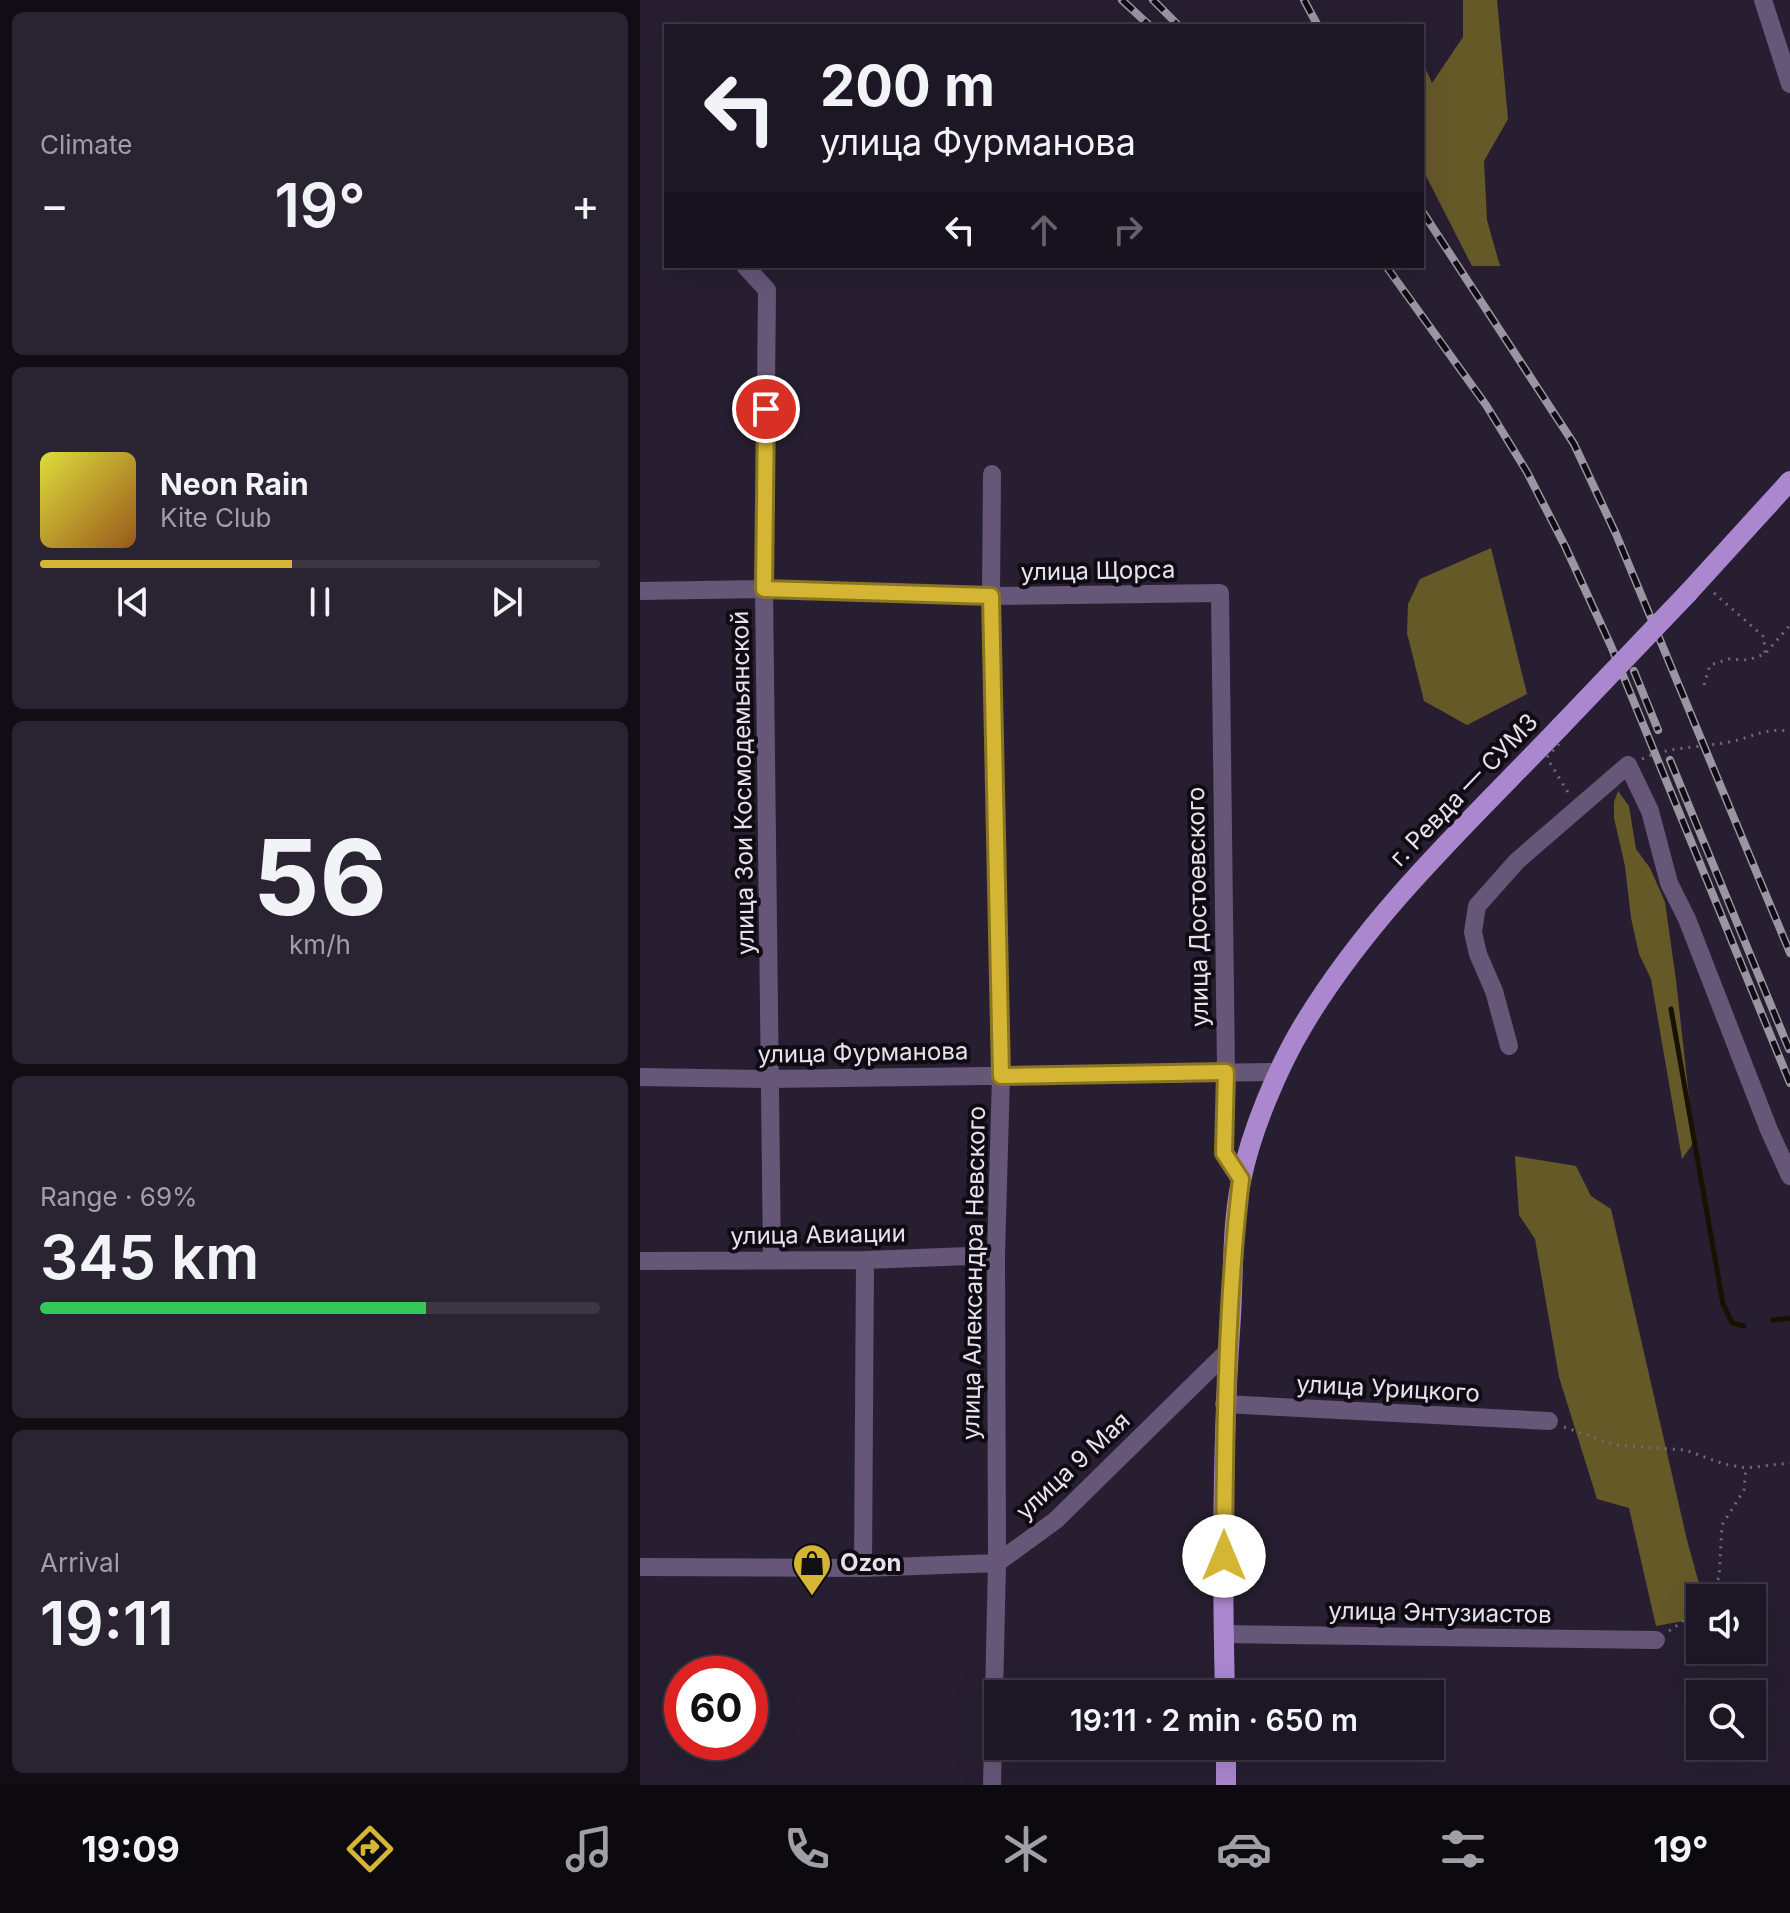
<!DOCTYPE html>
<meta charset="utf-8">
<style>
:root{--surface:#1d1725;--page:#2a2432;--text:#f1f3f6;--muted:#a09fa7;--line:#3b3642;--accent:#d5b534}
body{margin:0;font-family:Inter,sans-serif;background:var(--page);color:var(--text);height:100vh;display:flex;flex-direction:column;font-size:30px;white-space:nowrap}
*{box-sizing:border-box;margin:0}
p{font-size:26px;color:var(--muted)}
.icon{flex:none;width:44px;height:44px;fill:none;stroke:currentColor;stroke-width:2;stroke-linecap:round;stroke-linejoin:round}
.map{position:relative;flex:1;overflow:hidden}
.drawer{display:flex;flex-direction:column;gap:12px;padding:12px;background:#100d14;width:640px}
.drawer>*{flex:none}
.banner{position:absolute;left:24px;top:24px;width:760px;height:244px;border-radius:0px;box-shadow:0 8px 32px #0002,0 0 0 2px var(--line);background:#1d1725;color:var(--text);overflow:hidden}
.controls{position:absolute;left:1046px;top:1584px;display:grid;gap:16px}
.controls a{display:grid;place-items:center;width:80px;height:80px;border-radius:0px;background:var(--surface);box-shadow:0 8px 32px #0002,0 0 0 2px var(--line);font-size:40px}
.speed{position:absolute;left:24px;top:1656px;display:flex;gap:16px;font-size:40px;font-weight:700;text-align:center}
.speed>*{display:grid;place-content:center;width:104px;height:104px;border-radius:50%;background:var(--surface);box-shadow:0 8px 32px #0002,0 0 0 2px var(--line);line-height:1}
.speed .limit{border:12px solid #d22;background:#fff;color:#111}
.pin{position:absolute;display:grid;place-items:center;width:68px;height:68px;color:#fff;margin:-34px;border:4px solid #fff;border-radius:50%;box-shadow:0 2px 8px #0007}
.me{position:absolute;width:88px;margin:-44px;rotate:0deg;stroke-linejoin:round;filter:drop-shadow(0 0 6px #0008)}
.turn{display:flex;align-items:center;gap:28px;height:168px;padding:0 24px;font-size:36px}
.turn .icon{width:104px;height:104px;stroke-width:2.5}
.turn b{display:block;font-size:56px;line-height:68px}
.lanes{display:flex;align-items:center;height:76px;padding:0 24px;background:#0003;justify-content:center;gap:40px;direction:ltr}
.lanes .off{opacity:.35}
.big{font-size:60px;font-weight:600;line-height:1.1}
.drawer .tile{flex:1;display:flex;flex-direction:column;justify-content:center;gap:12px;min-width:0;padding:0 28px;border-radius:12px;background:var(--page)}
.drawer .dial{align-items:center;gap:0}
.dial b{font-size:104px;line-height:1}
.song{display:flex;align-items:center;gap:24px}
.cover{width:96px;height:96px;border-radius:12px;background:linear-gradient(135deg,hsl(60 70% 55%),hsl(30 70% 35%))}
.played{height:8px;border-radius:4px;background:linear-gradient(90deg,var(--accent) 45%,var(--line) 45%)}
.keys{display:flex;justify-content:space-around;direction:ltr}
.heat{display:flex;justify-content:space-between;align-items:center;font-size:44px;direction:ltr}
.charge{height:12px;border-radius:6px;background:linear-gradient(90deg,#34c759 69%,var(--line) 0)}
.trip{position:absolute;left:344px;top:1680px;width:460px;height:80px;border-radius:0px;background:var(--surface);box-shadow:0 8px 32px #0002,0 0 0 2px var(--line);font-weight:600;line-height:80px;text-align:center}
.tabs{display:flex;height:128px;justify-content:space-around;align-items:center;background:#0c090f;color:var(--muted)}
.tabs .icon{width:56px;height:56px}
.tabs .active{color:var(--accent)}
.tabs b{font-size:36px;color:var(--text)}
main{display:flex;flex:1;min-height:0}
.map>svg:first-child{display:block}
</style>
<main>
<section class="drawer">
<div class="tile"><p>Climate</p>
<div class="heat"><a>−</a><b class="big">19°</b><a>+</a></div>
</div>
<div class="tile">
<div class="song"><i class="cover"></i><div><b>Neon Rain</b><p>Kite Club</p></div></div>
<div class="played"></div>
<div class="keys"><svg class="icon" aria-label="previous" viewBox="0 0 24 24"><path d="M18 5L8 12l10 7zM5 5v14"/></svg><svg class="icon" aria-label="pause" viewBox="0 0 24 24"><path d="M8 5v14M16 5v14"/></svg><svg class="icon" aria-label="next" viewBox="0 0 24 24"><path d="M6 5l10 7-10 7zM19 5v14"/></svg></div>
</div>
<div class="tile dial"><b>56</b><p>km/h</p></div>
<div class="tile"><p>Range · 69%</p><b class="big">345 km</b><div class="charge"></div></div>
<div class="tile"><p>Arrival</p><b class="big">19:11</b></div>
</section>
<div class="map">
<svg width="1150" height="1785" viewBox="0 0 1150 1785">
<rect width="100%" height="100%" fill="#271f31"/>
<path fill="#665928" d="M823 0H857L868 119 844 161 847 220 860 266H832L782 168V61L792 83 823 37Z
M851 548 887 694 827 725 784 701 767 633 768 604 780 579Z
M978 791 989 806 996 849 1010 868 1025 902 1036 980 1054 1142 1042 1159 1011 979 999 954 991 918 985 866 974 818V802Z
M875 1156 936 1166 951 1196 971 1209 1047 1540 1060 1587V1618L1016 1626 989 1508 957 1499 919 1377 895 1239 879 1215Z"/>
<g fill="none" stroke-linecap="round" stroke-linejoin="round">
<path stroke="#181100" stroke-width="5" d="M1031 1009 1083 1304 1092 1323 1104 1326
M1133 1320 1150 1318"/>
<path stroke="#716a7a" stroke-width="3" stroke-dasharray="2 6" stroke-linecap="butt" d="M1074 593 1124 637 1125 654
M1064 685 1070 665 1089 659 1108 660 1125 654 1150 625
M1002 759C1029 746 1060 748 1089 742 1115 737 1121 728 1150 731
M910 763 929 794
M924 1427 975 1445 1045 1450 1084 1464 1106 1468 1150 1463
M1062 1598 1079 1578 1082 1525 1104 1490 1106 1468
M1029 1631 1042 1622 1060 1601"/>
<path stroke="#665678" stroke-width="18" d="M1123 0 1150 84
M105 266 127 290 124 589 132 1260
M352 474 351 596 361 1076 356 1255 357 1563 352 1785
M0 591 124 589 351 596 580 593 586 1072 584 1153 601 1179
M869 1046 854 991 838 954 833 932 837 906 877 861 988 765 1010 811 1029 883 1047 919 1129 1130 1150 1176
M0 1077 131 1079 639 1072
M0 1261 225 1260 356 1255
M584 1404 909 1421
M0 1567 223 1568 357 1563 416 1520 588 1351
M223 1568 225 1260
M583 1634 1016 1640"/>
<path stroke="#aa87cf" stroke-width="20" d="M1048 593 1150 481
M585 1694C582 1573 582 1452 590 1331 594 1281 591 1230 601 1181 611 1131 638 1067 664 1024 732 911 830 821 920 727
M586 1746V1785"/>
<defs>
<path id="rail" d="M482 0 510 26
M513 0 539 26
M664 0 678 26
M782 211 934 444 976 534 1150 953
M746 266 846 405 887 472 925 546 971 646 1150 1083
M994 671 1018 730
M1030 760 1149 1049"/>
</defs>
<use href="#rail" stroke="#9b95a3" stroke-width="8"/>
<use href="#rail" stroke="#0e0b12" stroke-width="5" stroke-dasharray="15" stroke-linecap="butt"/>
<path stroke="#716a7a" stroke-width="3" stroke-dasharray="2 6" stroke-linecap="butt" d="M907 757 919 744"/>
<path stroke="#aa87cf" stroke-width="20" d="M920 727 1048 593"/>
</g>
<g fill="none" stroke-linecap="round" stroke-linejoin="round">
<defs>
<path id="route" d="M126 409 124 589 351 596 361 1076 586 1072 584 1153 601 1179C586 1304 585 1430 584 1556"/>
</defs>
<use href="#route" stroke="#8a7622" stroke-width="20"/>
<use href="#route" stroke="#d5b534" stroke-width="14"/>
</g>
<defs>
<symbol id="shop-pin" viewBox="-11 -11 22 30"><path d="M0 17L-7.5 6A9.5 9.5 0 1 1 7.5 6Z" fill="#d5b534" stroke="#0e0b12"/><path d="M-5-2.5h2.3a2.7 3.5 0 0 1 5.4 0H5L5.5 6h-11ZM-1.5-2.5h3a1.5 2.3 0 0 0-3 0Z" fill="#111"/></symbol>
</defs>
<g fill-rule="evenodd">
<use href="#shop-pin" x="150" y="1541" width="44" height="60"/>
</g>
<g text-anchor="middle" stroke-width="8" stroke-linejoin="round" paint-order="stroke">
<g font-size="24" fill="#e6e1ed" stroke="#0e0b12">
<text transform="translate(458 571) rotate(-1)" y="8">улица Щорса</text>
<text transform="translate(103 783) rotate(-91)" y="8">улица Зои Космодемьянской</text>
<text transform="translate(824 790) rotate(-46)" y="8">г. Ревда — СУМЗ</text>
<text transform="translate(558 907) rotate(-91)" y="8">улица Достоевского</text>
<text transform="translate(223 1053) rotate(-1)" y="8">улица Фурманова</text>
<text transform="translate(178 1235) rotate(-1)" y="8">улица Авиации</text>
<text transform="translate(334 1273) rotate(-89)" y="8">улица Александра Невского</text>
<text transform="translate(748 1389) rotate(3)" y="8">улица Урицкого</text>
<text transform="translate(433 1466) rotate(-43)" y="8">улица 9 Мая</text>
<text transform="translate(800 1613) rotate(1)" y="8">улица Энтузиастов</text>
</g>
<g font-size="24" font-weight="bold" fill="#e6e1ed" stroke="#0e0b12" text-anchor="start">
<text x="200" y="1571">Ozon</text>
</g>
</g>
</svg>
<div class="controls">
<a><svg class="icon" aria-label="sound" viewBox="0 0 24 24"><path d="M4 9h4l5-4v14l-5-4H4zM17 9q2 3 0 6"/></svg></a>
<a><svg class="icon" aria-label="search" viewBox="0 0 24 24"><circle cx="10" cy="10" r="6"/><path d="M15 15l6 6"/></svg></a>
</div>
<div class="speed"><div class="limit">60</div></div>
<div class="pin" style="left:126px;top:409px;background:#d93025"><svg class="icon" aria-label="arrive" viewBox="0 0 24 24"><path d="M6 21V4h12l-3 4 3 4H6"/></svg></div>
<svg class="me" style="left:584px;top:1556px" viewBox="-20 -20 40 40"><circle r="19" fill="#fff"/><path d="M0-13L10 11 0 6-10 11z" fill="#d5b534"/></svg>
<div class="trip">19:11 · 2 min · 650 m</div>
<div class="banner">
<div class="turn"><svg class="icon" aria-label="left" viewBox="0 0 24 24"><path d="M17 20v-9H6M10 6l-5 5 5 5"/></svg><div><b>200 m</b>улица Фурманова</div></div>
<div class="lanes"><svg class="icon" aria-label="left" viewBox="0 0 24 24"><path d="M17 20v-9H6M10 6l-5 5 5 5"/></svg><svg class="icon off" aria-label="ahead" viewBox="0 0 24 24"><path d="M12 20V5M6 11l6-6 6 6"/></svg><svg class="icon off" aria-label="right" viewBox="0 0 24 24"><path d="M7 20v-9h11M14 6l5 5-5 5"/></svg></div>
</div>
</div>
</main>
<nav class="tabs">
<b>19:09</b>
<svg class="icon active" aria-label="directions" viewBox="0 0 24 24"><path d="M12 3l9 9-9 9-9-9zM9 14v-3h6M13 9l2 2-2 2"/></svg>
<svg class="icon" aria-label="music" viewBox="0 0 24 24"><path d="M9 18V5l10-2v13"/><circle cx="6" cy="18" r="3"/><circle cx="16" cy="16" r="3"/></svg>
<svg class="icon" aria-label="phone" viewBox="0 0 24 24"><path d="M5 4h4l2 5-3 2q2 4 5 5l2-3 5 2v4C11 20 4 13 5 4z"/></svg>
<svg class="icon" aria-label="climate" viewBox="0 0 24 24"><path d="M12 3v18M4 7l16 10M4 17L20 7"/></svg>
<svg class="icon" aria-label="car" viewBox="0 0 24 24"><path d="M5 17H2v-5l4-1 3-4h7l3 4 3 1v5h-3M9 17h6M6 11h13"/><circle cx="7" cy="17" r="2"/><circle cx="17" cy="17" r="2"/></svg>
<svg class="icon" aria-label="filters" viewBox="0 0 24 24"><path d="M4 7h16M4 17h16"/><circle cx="9" cy="7" r="2"/><circle cx="15" cy="17" r="2"/></svg>
<b>19°</b>
</nav>
